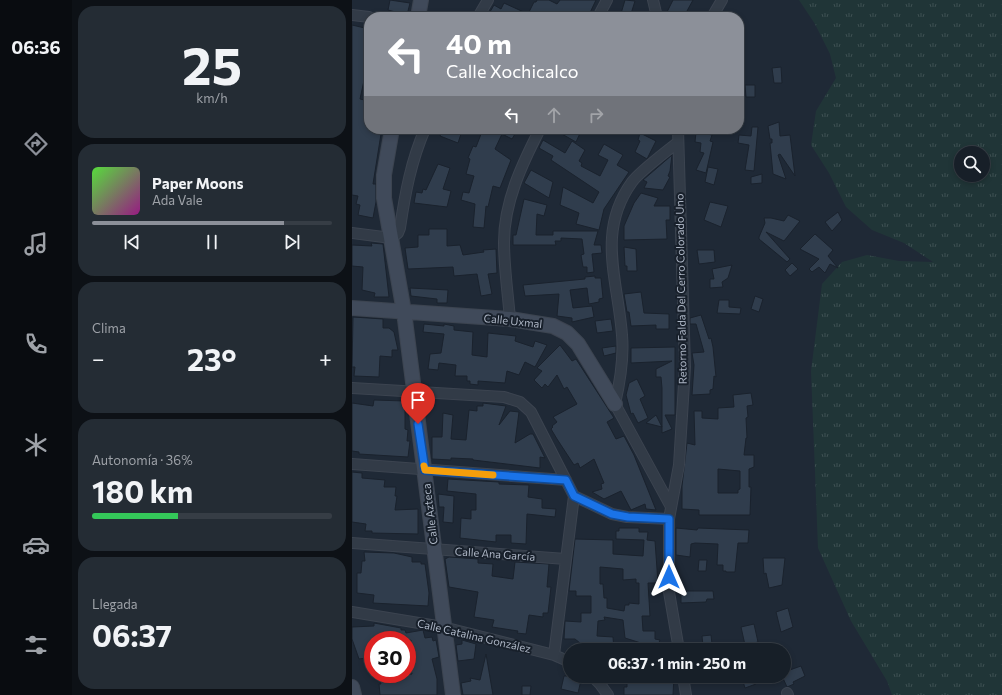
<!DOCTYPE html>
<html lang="es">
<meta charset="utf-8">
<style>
:root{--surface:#171f28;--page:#242c34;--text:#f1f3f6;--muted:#9ea2a8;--line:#363d45;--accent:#8c9099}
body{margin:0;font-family:Commissioner,sans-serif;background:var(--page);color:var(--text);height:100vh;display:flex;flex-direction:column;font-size:15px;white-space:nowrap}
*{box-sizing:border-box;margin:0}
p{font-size:13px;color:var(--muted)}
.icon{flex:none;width:22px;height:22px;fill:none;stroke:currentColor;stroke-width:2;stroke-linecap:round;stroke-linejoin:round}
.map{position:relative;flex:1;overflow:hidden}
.details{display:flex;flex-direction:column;gap:6px;padding:6px;background:#0d1116;width:280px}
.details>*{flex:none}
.top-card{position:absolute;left:12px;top:12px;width:380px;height:122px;border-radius:16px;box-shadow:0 2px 6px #0003,0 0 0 1px var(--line);background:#8c9099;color:#fff;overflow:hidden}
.tools{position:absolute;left:602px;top:146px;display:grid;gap:8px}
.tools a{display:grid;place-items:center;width:36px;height:36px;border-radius:50%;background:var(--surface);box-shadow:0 2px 6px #0003,0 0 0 1px var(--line);font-size:20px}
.speed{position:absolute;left:12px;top:631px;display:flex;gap:8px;font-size:20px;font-weight:700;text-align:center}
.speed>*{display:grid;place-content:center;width:52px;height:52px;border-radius:50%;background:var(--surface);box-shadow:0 2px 6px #0003,0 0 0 1px var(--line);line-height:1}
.speed .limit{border:6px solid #d22;background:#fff;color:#111}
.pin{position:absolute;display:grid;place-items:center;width:34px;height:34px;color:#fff;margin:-41px -17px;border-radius:50% 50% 50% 0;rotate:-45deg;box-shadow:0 0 4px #0007}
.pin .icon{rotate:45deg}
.me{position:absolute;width:44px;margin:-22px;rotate:0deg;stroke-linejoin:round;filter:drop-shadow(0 0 3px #0008)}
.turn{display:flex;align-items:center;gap:14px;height:84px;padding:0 16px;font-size:18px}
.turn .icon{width:52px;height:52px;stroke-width:2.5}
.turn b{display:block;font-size:28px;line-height:34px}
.lanes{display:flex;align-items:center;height:38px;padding:0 16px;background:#0003;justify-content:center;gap:20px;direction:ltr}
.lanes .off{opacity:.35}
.big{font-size:30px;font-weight:700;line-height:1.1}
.details .tile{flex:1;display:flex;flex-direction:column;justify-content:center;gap:6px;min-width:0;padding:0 14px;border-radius:16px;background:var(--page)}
.details .dial{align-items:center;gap:0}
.dial b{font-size:52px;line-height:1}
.song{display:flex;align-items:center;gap:12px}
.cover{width:48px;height:48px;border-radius:6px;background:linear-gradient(135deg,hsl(110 70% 55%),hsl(310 70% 35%))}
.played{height:4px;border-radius:2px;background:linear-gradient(90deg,var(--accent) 80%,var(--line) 80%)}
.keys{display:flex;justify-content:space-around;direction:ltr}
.heat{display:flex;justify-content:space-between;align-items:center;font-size:22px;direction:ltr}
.charge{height:6px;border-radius:3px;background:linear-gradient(90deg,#34c759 36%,var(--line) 0)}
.trip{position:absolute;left:211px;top:643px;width:228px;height:40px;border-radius:20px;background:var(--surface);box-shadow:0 2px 6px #0003,0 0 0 1px var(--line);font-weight:700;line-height:40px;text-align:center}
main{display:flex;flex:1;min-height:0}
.dock{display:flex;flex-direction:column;width:72px;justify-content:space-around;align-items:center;background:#090c10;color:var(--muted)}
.dock .icon{width:28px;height:28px}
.dock .current{color:var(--accent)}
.dock b{font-size:18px;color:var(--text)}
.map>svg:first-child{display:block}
</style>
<main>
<nav class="dock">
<b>06:36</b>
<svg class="icon current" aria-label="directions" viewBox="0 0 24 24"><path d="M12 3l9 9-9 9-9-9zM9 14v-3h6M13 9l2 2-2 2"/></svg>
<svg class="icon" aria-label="music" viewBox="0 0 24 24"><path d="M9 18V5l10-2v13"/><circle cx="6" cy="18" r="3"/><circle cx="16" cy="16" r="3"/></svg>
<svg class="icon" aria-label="phone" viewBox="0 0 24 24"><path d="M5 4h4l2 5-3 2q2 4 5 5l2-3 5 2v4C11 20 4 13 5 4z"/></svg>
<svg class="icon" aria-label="climate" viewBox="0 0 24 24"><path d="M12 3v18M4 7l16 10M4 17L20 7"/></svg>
<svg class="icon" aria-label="car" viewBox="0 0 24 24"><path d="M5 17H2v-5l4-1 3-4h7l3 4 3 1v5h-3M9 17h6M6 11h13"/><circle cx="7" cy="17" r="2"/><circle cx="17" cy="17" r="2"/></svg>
<svg class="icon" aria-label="filters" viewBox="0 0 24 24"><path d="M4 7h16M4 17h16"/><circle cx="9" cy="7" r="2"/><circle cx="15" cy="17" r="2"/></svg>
</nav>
<section class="details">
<div class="tile dial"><b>25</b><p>km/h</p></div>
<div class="tile">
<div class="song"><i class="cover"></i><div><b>Paper Moons</b><p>Ada Vale</p></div></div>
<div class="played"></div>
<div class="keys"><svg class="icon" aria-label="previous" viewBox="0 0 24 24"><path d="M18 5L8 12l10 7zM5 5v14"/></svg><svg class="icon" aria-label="pause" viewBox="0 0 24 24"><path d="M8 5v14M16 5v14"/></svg><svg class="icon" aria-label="next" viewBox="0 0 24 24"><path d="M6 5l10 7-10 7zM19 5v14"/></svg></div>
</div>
<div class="tile"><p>Clima</p>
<div class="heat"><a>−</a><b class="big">23°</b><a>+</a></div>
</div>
<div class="tile"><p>Autonomía · 36%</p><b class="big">180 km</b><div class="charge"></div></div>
<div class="tile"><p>Llegada</p><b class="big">06:37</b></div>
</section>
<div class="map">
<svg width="650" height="695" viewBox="0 0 650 695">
<defs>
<pattern id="grass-tufts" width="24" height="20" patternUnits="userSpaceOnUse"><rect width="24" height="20" fill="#203537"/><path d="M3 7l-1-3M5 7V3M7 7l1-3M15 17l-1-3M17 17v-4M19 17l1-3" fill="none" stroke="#3e5052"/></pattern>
</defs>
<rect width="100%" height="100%" fill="#1f2936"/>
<path fill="url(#grass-tufts)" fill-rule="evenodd" d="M447 0H650V695H540L535 681 499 621 466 548 459 371 470 284 490 262 515 255 547 261 581 262 552 243 520 230 494 207 477 173 459 145 464 111 484 78 478 54 463 24ZM609 153H631V175H609Z"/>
<path fill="#303d4d" stroke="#1a222d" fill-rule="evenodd" d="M38 0 58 3 55 15 36 10Z
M185 0H197L205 4 208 0H244L236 17 229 12 226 17H135L142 5 149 9 152 3 176 14 182 2H184Z
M273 0 283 1 278 17H268Z
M321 0H341L335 11 347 17H320L314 14Z
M0 25 17 29V77L13 76 8 99 17 101V129H22L21 131 29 134 21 184H24V202L21 218 6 215 8 205 4 204 6 196 0 195Z
M429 67 430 83H422L420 68Z
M393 85H403V97H394Z
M427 122 428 136 438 135 443 176 428 154 426 155 434 179 421 174 418 143H420V139H418L416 126Z
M400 127H406L402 171 393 170 397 145 386 143 387 135 399 136Z
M91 129H106L110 131 106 143 88 136Z
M131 129H166L160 139 150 134 143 149 159 160 148 188 141 186 136 207 134 206 132 228 121 227 123 204 109 200 111 192 117 193 122 176 114 174 118 159 116 158 121 146 124 147Z
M201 129H230L224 142Z
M344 132 360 135 358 141 361 142 354 173 344 170 352 153 348 152 349 143 343 142Z
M288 133 304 141 295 159 283 152 288 141 286 140Z
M191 140 213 153 220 141 233 150 227 161 230 163 229 166 248 176 256 160 246 155 252 144 271 155 265 165 277 172 252 209 247 230 224 224 227 213 208 205 211 187 241 203 247 192 199 160 201 156 187 148Z
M320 155 318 171 316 176 318 177 311 190 292 188 295 182 291 180Z
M86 164 98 168 91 189 99 191 95 207 62 203 64 192 70 193 71 189 74 190Z
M356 167 366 169 362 185 353 182Z
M179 170 201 182 197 198 172 183Z
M410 174V183L399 184V177Z
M289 193 306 198 302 206H318V220H314L315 239 272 240V226L282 203Z
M172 199 195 205 192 216 185 214 184 235H201V231H246L242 245H249L250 253 240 254 242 272 235 273V267H231L229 255 232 254 230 239 209 238V241H203L204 245H161V235H164Z
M358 202 376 206 369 227 352 220Z
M486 212 490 220 480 231 473 222Z
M436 215 448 221 432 241 414 232 438 259 435 262 407 239V237L413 223 412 218H419L432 221Z
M77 229H95V246L108 245 111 255 132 252 131 250 144 249 145 273 136 274 140 294 129 296 125 274 102 276 101 267 56 269 53 248 66 247V235H77Z
M463 234 481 250 476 256 486 268 478 264 473 273 467 267 460 272 457 269 467 259 448 249Z
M19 243 31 244 37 297H22L23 293 10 290 11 267 0 266V245L20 246Z
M272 247 284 249 285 271H275V266H273Z
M345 250H362L363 262 347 264Z
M440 263 446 269 438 276 433 270Z
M380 265 376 278 370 282 371 287 358 288V279H362L360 269Z
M243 276V278H249L251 298 247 299V302L237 304 235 288 218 290 221 308 240 306 242 317 220 322V318L205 316 207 294 173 296 171 285 233 279V277Z
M58 288 96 290 95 303H85V299L59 296Z
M289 292 292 313 317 314V329H304V325L279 326 277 312H275L272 294Z
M403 296 411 299 407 312 399 309Z
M367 300H377V307L389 308 388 314 365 313Z
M349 315 357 339 359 338 361 347 364 377 362 376 361 389 358 390V394L340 395 342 365 340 353 352 352 344 324H338V318Z
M1 317 31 319V328H37L42 332 46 350H40V357L28 356 27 377 2 376 3 367H0Z
M259 319 261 331 245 333 243 321Z
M72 324 92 326V324L102 326V330L121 332 120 355 135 357 136 333 164 336 163 341 181 347 183 341 195 345 183 367 173 362 167 375 155 371 153 383 126 381V385L118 384V381H115V376H103L104 365 87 363 86 370 76 369 78 354 89 353 92 334 71 332Z
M208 345 220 361 224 359 262 418 255 422 264 439 272 436 282 455 304 510 294 509 293 504 279 510 269 491 252 499 240 492 250 489 249 484 252 483 242 459 228 468 226 463 222 465 205 439 199 429 201 427 200 426 205 422 201 417 225 404 215 387 212 389 205 375 196 387 193 384 190 388 182 380 190 371 185 368Z
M264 346V353L252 356 250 348Z
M323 347V415H313L320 429 310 433V427L294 423 304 415 310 427V388L309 377H304V369L320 361 279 363V348Z
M285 379 293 396 288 399 296 418 286 423 281 413 279 414 274 395 277 383Z
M399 393 401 405 395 406 396 417 394 418 395 438H394L392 455H402V467L397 469V487H399L398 515H347V510L330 509V486L335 443 343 445 342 411H350V418L366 419V408L382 407 381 395ZM366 469 388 471V489L386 490V493H366Z
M22 400 53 401V429L56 430 55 441H58L56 457 7 454V452L0 451V403L21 406Z
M131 403 154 406 147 425 158 411 167 412 163 443 178 434H181L193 458 188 457V468L121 460V459L99 458V460L80 459V437H90L91 413 101 415 99 439 114 440 117 410 125 411V406H131Z
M0 472 10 473V478L33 480 32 487H44L43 496H45L43 510 66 509V534L20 533V531H13L14 524 0 522Z
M96 479 147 482V484L177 485 176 497 190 499V508L204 509 203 517 175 514 174 544 159 543V535H144V542L108 538 109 518 119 519V510H124V494L95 491Z
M86 494 102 496 101 523 91 522 92 507H87Z
M267 528H287V532H296L295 540 303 541 306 583H296L298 616H290L291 631H303V639L308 640 305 648 273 638 271 620 252 617 253 620 246 621 245 636 261 637 262 650H233V647L223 639H212L213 621 229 622V613H239V596H224V591H217L223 539 261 540V554L291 556 292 540 264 539V531H267ZM248 567 271 569V580L284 579V583H287V604L277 603V605H273L272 611 255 608V598H252L251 584H248Z
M324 528 345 530 346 528 397 530 396 543H386L383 572H374V571H371V565H365L366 544 343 543 339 544 338 557 324 555Z
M12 552 42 553 60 557V562H69V564H73L77 593 76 606 21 603 22 595 5 593V573H9L10 561H13Z
M97 557 126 559V563L141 564 140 576 161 579 163 562 197 564 195 587H199L196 613H191V617L177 615 174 634 165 633 166 631 140 627 142 620 122 617 126 592 97 587 93 559Z
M411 558H433L430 585 417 588 414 573 412 574Z
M347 560H355L354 571H346Z
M329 591H361L362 599H355L354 602 329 603Z
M436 608 441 627 429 632 424 612Z
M22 623 49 628V630H53L54 633 71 630 73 638 80 637 81 641 84 640 87 657 80 659 85 679V695H28L27 684H29L28 680 60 674 57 657 61 656 59 640H21V657L7 659 0 639V627L22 626Z
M402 624 406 642 393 645 389 627Z
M359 635 360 644 351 646 350 636Z
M110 640 124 644 122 659 106 661 104 645 110 644Z
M134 654 141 695H111L109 683 119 681 118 678 128 680Z
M449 666 453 676 441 682 442 684 435 687 430 676H432V672Z
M212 676H230L226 693 209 689Z
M293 676H322L321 695H272V687H275V683H294Z
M395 676H402L404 684 393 688 390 678Z
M170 686H179L178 695H170Z"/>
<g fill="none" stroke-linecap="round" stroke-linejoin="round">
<defs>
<path id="street" d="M301 0 305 17
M0 15 17 17
M126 17 136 0
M246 17 255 0
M360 17 370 0
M326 129 333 367 327 465 317 519V592L327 650
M0 233 39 238 46 233 48 228C53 194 59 161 73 129
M158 319C156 294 152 268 152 242 152 202 170 164 188 129
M0 388 152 397 168 402 179 412 222 496 260 514 275 517 317 519
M0 464 214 480
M318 505 263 404C268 382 272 357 270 335 266 280 244 232 280 182 288 171 314 152 326 142
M0 543 214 559
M0 612 91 627 202 655 218 662
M202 655 222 496
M240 676 248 684 256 695
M331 676 334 695
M435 693 436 695"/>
<path id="secondary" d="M66 17 69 0
M40 129 32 175V198L52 312 101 695
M0 308 158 319 201 326 215 333 226 344 263 404
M0 687 2 695"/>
</defs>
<use href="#street" stroke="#3c4450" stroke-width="12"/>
<use href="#secondary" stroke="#3c4450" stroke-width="16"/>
<use href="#street" stroke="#323b47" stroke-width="10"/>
<use href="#secondary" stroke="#404a5a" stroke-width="14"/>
</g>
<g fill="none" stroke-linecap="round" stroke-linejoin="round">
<defs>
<path id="route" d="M66 424 73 470 214 480 222 496 260 514 276 517 317 519V577"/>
</defs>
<use href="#route" stroke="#114b97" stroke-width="10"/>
<use href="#route" stroke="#1a73e8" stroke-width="7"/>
<path stroke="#f59e0b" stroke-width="7" d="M72 466 73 470 141 475"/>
</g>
<g text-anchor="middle" stroke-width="4" stroke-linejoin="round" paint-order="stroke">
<g font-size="11" fill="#acb5c4" stroke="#18202b">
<text transform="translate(329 289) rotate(-91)" y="4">Retorno Falda Del Cerro Colorado Uno</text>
<text transform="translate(161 321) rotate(6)" y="4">Calle Uxmal</text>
<text transform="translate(78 514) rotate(-97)" y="4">Calle Azteca</text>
<text transform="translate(143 554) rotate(4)" y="4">Calle Ana García</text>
<text transform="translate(122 636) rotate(13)" y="4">Calle Catalina González</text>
</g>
</g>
</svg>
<div class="tools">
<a><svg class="icon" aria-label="search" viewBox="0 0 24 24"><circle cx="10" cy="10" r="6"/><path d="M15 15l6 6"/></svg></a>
</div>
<div class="speed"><div class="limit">30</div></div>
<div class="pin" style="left:66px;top:424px;background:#d93025"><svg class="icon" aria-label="arrive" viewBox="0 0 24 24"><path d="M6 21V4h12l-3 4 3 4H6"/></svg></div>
<svg class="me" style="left:317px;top:577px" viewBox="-20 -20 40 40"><path d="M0-17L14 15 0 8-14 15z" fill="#1a73e8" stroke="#fff" stroke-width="4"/></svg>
<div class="trip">06:37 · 1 min · 250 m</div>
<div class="top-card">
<div class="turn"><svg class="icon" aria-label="left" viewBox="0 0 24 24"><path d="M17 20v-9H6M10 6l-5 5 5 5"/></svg><div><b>40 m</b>Calle Xochicalco</div></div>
<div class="lanes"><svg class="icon" aria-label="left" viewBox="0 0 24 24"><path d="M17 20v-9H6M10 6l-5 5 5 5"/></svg><svg class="icon off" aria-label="ahead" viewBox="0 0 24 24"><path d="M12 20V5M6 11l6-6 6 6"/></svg><svg class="icon off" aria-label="right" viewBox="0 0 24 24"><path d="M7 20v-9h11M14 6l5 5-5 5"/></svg></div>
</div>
</div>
</main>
